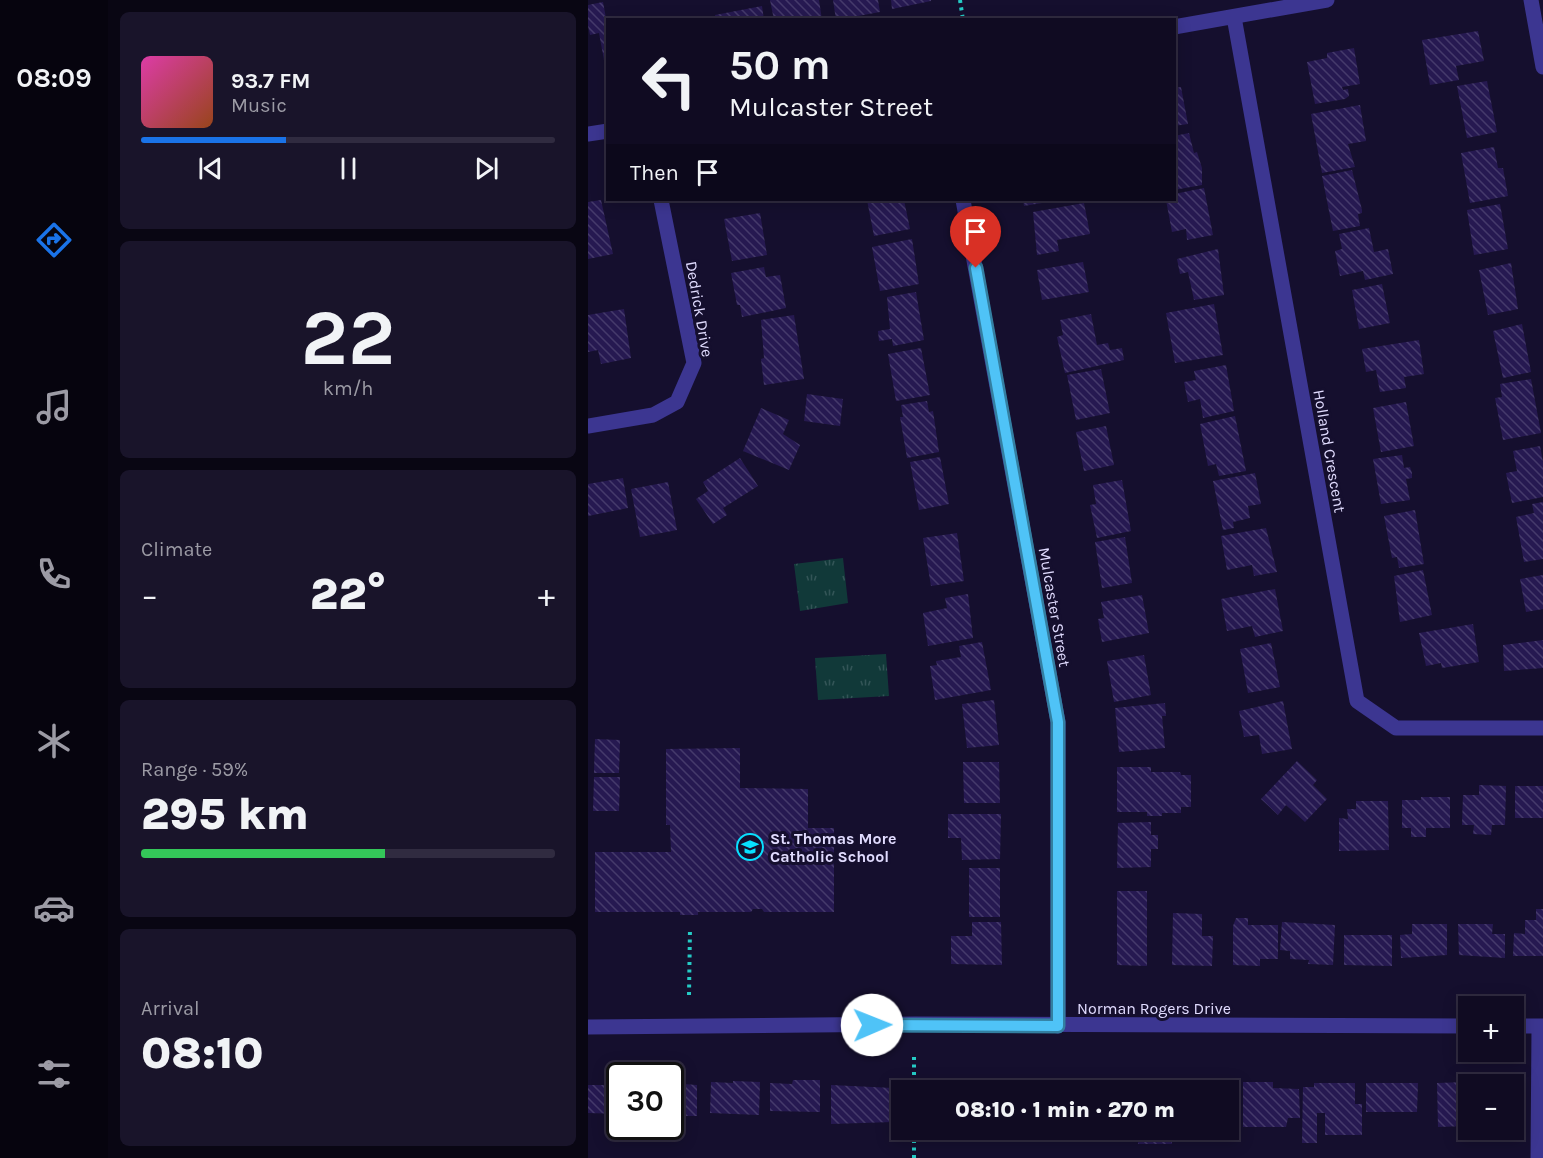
<!DOCTYPE html>
<meta charset="utf-8">
<style>
:root{--surface:#100b22;--page:#19142a;--text:#f1f3f6;--muted:#9c9ba5;--line:#302b40;--accent:#1a73e8}
body{margin:0;font-family:Karla,sans-serif;background:var(--page);color:var(--text);height:100vh;display:flex;flex-direction:column;font-size:22px;white-space:nowrap}
*{box-sizing:border-box;margin:0}
p{font-size:20px;color:var(--muted)}
.icon{flex:none;width:33px;height:33px;fill:none;stroke:currentColor;stroke-width:2;stroke-linecap:round;stroke-linejoin:round}
.map{position:relative;flex:1;overflow:hidden}
.drawer{display:flex;flex-direction:column;gap:12px;padding:12px;background:#090613;width:480px}
.drawer>*{flex:none}
.top-card{position:absolute;left:18px;top:18px;width:570px;height:183px;border-radius:0px;box-shadow:0 3px 15px #0003,0 0 0 2px var(--line);background:#100b22;color:var(--text);overflow:hidden}
.tools{position:absolute;left:870px;top:996px;display:grid;gap:12px}
.tools a{display:grid;place-items:center;width:66px;height:66px;border-radius:0px;background:var(--surface);box-shadow:0 3px 15px #0003,0 0 0 2px var(--line);font-size:30px}
.speed{position:absolute;left:18px;top:1062px;display:flex;gap:12px;font-size:30px;font-weight:700;text-align:center}
.speed>*{display:grid;place-content:center;width:78px;height:78px;border-radius:50%;background:var(--surface);box-shadow:0 3px 15px #0003,0 0 0 2px var(--line);line-height:1}
.speed .limit{border:3px solid #111;border-radius:9px;background:#fff;color:#111}
.pin{position:absolute;display:grid;place-items:center;width:51px;height:51px;color:#fff;margin:-62px -26px;border-radius:50% 50% 50% 0;rotate:-45deg;box-shadow:0 0 6px #0007}
.pin .icon{rotate:45deg}
.me{position:absolute;width:66px;margin:-33px;rotate:89deg;stroke-linejoin:round;filter:drop-shadow(0 0 4px #0008)}
.turn{display:flex;align-items:center;gap:21px;height:126px;padding:0 24px;font-size:27px}
.turn .icon{width:78px;height:78px;stroke-width:2.5}
.turn b{display:block;font-size:42px;line-height:51px}
.then{display:flex;align-items:center;height:57px;padding:0 24px;background:#0003;gap:12px;font-size:22px}
.big{font-size:45px;font-weight:800;line-height:1.1}
.drawer .card{flex:1;display:flex;flex-direction:column;justify-content:center;gap:9px;min-width:0;padding:0 21px;border-radius:9px;background:var(--page)}
.drawer .dial{align-items:center;gap:0}
.dial b{font-size:78px;line-height:1}
.song{display:flex;align-items:center;gap:18px}
.cover{width:72px;height:72px;border-radius:9px;background:linear-gradient(135deg,hsl(320 70% 55%),hsl(20 70% 35%))}
.played{height:6px;border-radius:3px;background:linear-gradient(90deg,var(--accent) 35%,var(--line) 35%)}
.keys{display:flex;justify-content:space-around;direction:ltr}
.heat{display:flex;justify-content:space-between;align-items:center;font-size:33px;direction:ltr}
.charge{height:9px;border-radius:4px;background:linear-gradient(90deg,#34c759 59%,var(--line) 0)}
.trip{position:absolute;left:303px;top:1080px;width:348px;height:60px;border-radius:0px;background:var(--surface);box-shadow:0 3px 15px #0003,0 0 0 2px var(--line);font-weight:800;line-height:60px;text-align:center}
main{display:flex;flex:1;min-height:0}
.menu{display:flex;flex-direction:column;width:108px;justify-content:space-around;align-items:center;background:#06040e;color:var(--muted)}
.menu .icon{width:42px;height:42px}
.menu .on{color:var(--accent)}
.menu b{font-size:27px;color:var(--text)}
.map>svg:first-child{display:block}
</style>
<main>
<nav class="menu">
<b>08:09</b>
<svg class="icon on" aria-label="directions" viewBox="0 0 24 24"><path d="M12 3l9 9-9 9-9-9zM9 14v-3h6M13 9l2 2-2 2"/></svg>
<svg class="icon" aria-label="music" viewBox="0 0 24 24"><path d="M9 18V5l10-2v13"/><circle cx="6" cy="18" r="3"/><circle cx="16" cy="16" r="3"/></svg>
<svg class="icon" aria-label="phone" viewBox="0 0 24 24"><path d="M5 4h4l2 5-3 2q2 4 5 5l2-3 5 2v4C11 20 4 13 5 4z"/></svg>
<svg class="icon" aria-label="climate" viewBox="0 0 24 24"><path d="M12 3v18M4 7l16 10M4 17L20 7"/></svg>
<svg class="icon" aria-label="car" viewBox="0 0 24 24"><path d="M5 17H2v-5l4-1 3-4h7l3 4 3 1v5h-3M9 17h6M6 11h13"/><circle cx="7" cy="17" r="2"/><circle cx="17" cy="17" r="2"/></svg>
<svg class="icon" aria-label="filters" viewBox="0 0 24 24"><path d="M4 7h16M4 17h16"/><circle cx="9" cy="7" r="2"/><circle cx="15" cy="17" r="2"/></svg>
</nav>
<section class="drawer">
<div class="card">
<div class="song"><i class="cover"></i><div><b>93.7 FM</b><p>Music</p></div></div>
<div class="played"></div>
<div class="keys"><svg class="icon" aria-label="previous" viewBox="0 0 24 24"><path d="M18 5L8 12l10 7zM5 5v14"/></svg><svg class="icon" aria-label="pause" viewBox="0 0 24 24"><path d="M8 5v14M16 5v14"/></svg><svg class="icon" aria-label="next" viewBox="0 0 24 24"><path d="M6 5l10 7-10 7zM19 5v14"/></svg></div>
</div>
<div class="card dial"><b>22</b><p>km/h</p></div>
<div class="card"><p>Climate</p>
<div class="heat"><a>−</a><b class="big">22°</b><a>+</a></div>
</div>
<div class="card"><p>Range · 59%</p><b class="big">295 km</b><div class="charge"></div></div>
<div class="card"><p>Arrival</p><b class="big">08:10</b></div>
</section>
<div class="map">
<svg width="955" height="1158" viewBox="0 0 955 1158">
<defs>
<pattern id="park-tufts" width="24" height="20" patternUnits="userSpaceOnUse" patternTransform="scale(1.5)"><rect width="24" height="20" fill="#113939"/><path d="M3 7l-1-3M5 7V3M7 7l1-3M15 17l-1-3M17 17v-4M19 17l1-3" fill="none" stroke="#335557"/></pattern>
<pattern id="building-back-hatch" width="6" height="6" patternUnits="userSpaceOnUse" patternTransform="scale(1.5)"><rect width="6" height="6" fill="#261951"/><path d="M-1 5l2 2M0 0l6 6M5-1l2 2" fill="none" stroke="#453a6b"/></pattern>
</defs>
<rect width="100%" height="100%" fill="#150f2e"/>
<path fill="url(#park-tufts)" d="M255 558 260 603 212 611 206 564Z
M298 654 301 696 230 700 227 658Z"/>
<path fill="url(#building-back-hatch)" d="M182 0H231L234 20H186Z
M245 0H290L292 12 248 20Z
M303 0H343V1L304 9Z
M15 2 20 29 18 71 11 33 2 35 0 26V5Z
M174 6 176 20H128L127 15Z
M890 31 896 61 868 66 871 80 842 85 834 40Z
M766 48 772 84 754 87 755 90 760 89 761 96 757 99 727 104 719 62 739 58V53Z
M899 81 909 132 879 138 869 86Z
M593 87 600 124 586 126V88Z
M772 105 778 141 760 144 767 167 734 173 723 114Z
M601 133 606 153 609 152 614 168V185L586 190V136Z
M906 147 910 168H915L920 196 882 203 873 153Z
M764 170 774 210V213L770 214 772 226 745 231 734 176Z
M616 188 625 235 599 240 598 229 584 232 578 200H586V194Z
M13 200 25 254 0 259V202Z
M279 200H316L322 229 286 236Z
M435 200H466V201L436 206Z
M496 203 502 234 469 240 471 251 449 255 445 212Z
M912 204 920 249 886 255 879 210Z
M172 213 179 255 144 261 136 219Z
M781 228 786 252 800 249 805 274 777 280 775 271 752 276 747 251 754 249 751 234Z
M324 239 331 284 292 291 284 247Z
M630 249 636 295 606 300 600 272 592 274 589 259Z
M495 262 501 292 454 300 449 270Z
M923 263 930 309 900 315 891 270Z
M176 267 178 277 192 275 198 308 154 317 152 305H149L143 273Z
M794 284 802 323 771 329 764 290Z
M328 292 336 340 305 346 304 339 291 341 290 331 302 329 299 297Z
M626 304 635 355 587 363 578 313Z
M36 309 43 358 13 364 10 350 0 352V315Z
M503 314 509 345 520 343 522 350 534 348 536 360 477 373 469 337 475 335 472 320Z
M206 315 216 379 176 385 173 359 176 358 173 320Z
M934 324 943 372 915 378 905 331Z
M831 340 836 374 816 377 818 388 792 392 788 370 778 372 774 349Z
M333 348 342 395 308 401 300 354Z
M638 365 646 411 615 418 612 399 600 402 596 382 608 380 606 371Z
M513 369 522 413 488 420 479 375Z
M943 379 953 433 915 440 907 398 914 397 912 384Z
M219 394 255 399 252 426 216 421Z
M339 401 341 412 345 411 351 452 319 458 312 417H315L313 405Z
M818 402 826 446 793 452 785 408Z
M173 408 201 420 195 434 212 445 201 470 155 451Z
M647 416 658 471 631 476 628 464 620 466 612 424Z
M518 426 526 465 496 471 488 432Z
M952 446 955 462V497L924 503 918 473 929 471 925 451Z
M814 455 816 468 822 467 824 473V478L818 479 822 500 793 504 785 459Z
M352 457 361 504 331 510 322 462Z
M152 458 170 486 135 508 139 515 125 524 108 499 120 491 115 482Z
M667 473 673 504 660 506 662 518 645 522 646 528 635 530 625 481Z
M35 478 40 508 0 516V484Z
M534 480 543 531 509 538 502 505 508 504 505 485Z
M80 482 89 530 52 537 43 489Z
M955 502V559L936 562 928 517 946 513 944 504Z
M827 510 836 564 811 568 809 557 804 558 796 516Z
M678 528 689 572 666 576 664 565 639 570 633 536Z
M369 533 376 581 343 586 335 538Z
M537 537 544 583 514 588 507 542Z
M835 570 844 615 812 622 806 576Z
M955 575V609L938 612 932 579Z
M687 589 695 631 667 637 664 626 639 631 633 599Z
M380 594 385 638 340 646 335 613 359 608 357 598Z
M554 595 561 633 514 642 510 619 516 618 513 602Z
M885 624 891 662 854 668 853 663 838 666 831 633Z
M955 640V668L916 671 915 645Z
M394 642 403 690 347 700 342 666 349 665 348 661 373 657 371 646Z
M683 643 692 687 660 693 652 649Z
M556 655 563 695 526 702 519 661Z
M406 700 411 745 379 748 374 704Z
M695 701 704 749 674 754 671 735 656 737 651 711Z
M577 703 578 716H574L577 748 531 752 527 708Z
M7 739 32 740 31 773H6Z
M152 748V788L220 789V828H246V912H176L174 909H165L163 912H110V915H92V912H7V852H83L82 825H78V749Z
M709 761 729 780 725 785 739 799 717 822 698 805 690 815 673 799Z
M375 762H411L412 803H376Z
M529 767H563V772H592L593 775H603V807H593V813H574V816H559V812H529Z
M6 777H32L31 811H5Z
M891 785 918 786 917 825H904L903 835 885 834 886 825H874L875 795H891Z
M927 786H955V818H927Z
M833 797H862V828H838V837H823V828H814V800H833Z
M768 801H800L801 850 751 851V818L760 819 759 809H768Z
M360 814H413L412 859 374 860 373 838H360Z
M563 822V835H570V849H563V867L529 868 530 823Z
M381 868H412V917H381Z
M529 891H559V966L529 965Z
M948 909H955V956H925L926 933 937 934V920H948Z
M585 913 614 914V936H625L624 966 584 965Z
M648 918H660V925H690V959H672V966L645 965V926Z
M384 922H413L414 965 363 964V936H384Z
M694 922 747 925 745 965 720 964 721 960 702 959V951L692 950Z
M824 924H859V955L813 958 812 935 824 934Z
M870 924H905L904 934H917V958L871 955Z
M756 935H804V966L756 965Z
M205 1080H232V1112L182 1111V1083L204 1084Z
M145 1081 172 1082 171 1115 122 1113 123 1082 145 1083Z
M655 1082H685V1088L711 1089 712 1118H700L698 1127H655Z
M879 1082 880 1126 850 1127 849 1083Z
M21 1083H32V1114L0 1113V1085H21Z
M82 1083 109 1085V1116H82Z
M726 1083H767V1104H774V1135H737V1113H729V1143H714L715 1087H726Z
M778 1083H830L829 1112H778Z
M363 1084H372L371 1087H394V1090H363Z
M243 1085 305 1088V1122L243 1124Z
M609 1088 638 1089V1090H610Z
M640 1089H645V1113H640Z
M550 1130H584V1144H550Z"/>
<g fill="none" stroke-linecap="round" stroke-linejoin="round">
<path stroke="#25cbc5" stroke-width="4" stroke-dasharray="3 4.5" stroke-linecap="butt" d="M372 0 375 20
M101 995 102 928
M326 1090V1055
M326 1158V1130"/>
<path stroke="#3c3691" stroke-width="15" d="M943 0 955 67
M646 17 769 701 808 728H955
M586 27 739 0
M0 134 20 131
M375 200 470 722V1026
M0 426 65 415 89 402 106 363 73 200
M926 1026H955
M0 1027 327 1024 880 1026
M950 1158 951 1026"/>
</g>
<g fill="none" stroke-linecap="round" stroke-linejoin="round">
<defs>
<path id="route" d="M284 1025 470 1026V722L388 268"/>
</defs>
<use href="#route" stroke="#337fa1" stroke-width="15"/>
<use href="#route" stroke="#4fc3f7" stroke-width="10"/>
</g>
<defs>
<symbol id="school-ring" viewBox="-11 -11 22 22"><circle r="9.5" fill="#150f2e" stroke="#08e0ff" stroke-width="1.5"/><path d="M0-5L7-2L0 1L-7-2ZM-4 1L0 2.5L4 1V4Q0 6-4 4Z" fill="#08e0ff"/></symbol>
</defs>
<g fill-rule="evenodd">
<use href="#school-ring" x="147" y="832" width="30" height="30"/>
</g>
<g text-anchor="middle" stroke-width="6" stroke-linejoin="round" paint-order="stroke">
<g font-size="16" fill="#e1dcff" stroke="#150f2e">
<text transform="translate(112 309) rotate(80)" y="6">Dedrick Drive</text>
<text transform="translate(742 451) rotate(80)" y="6">Holland Crescent</text>
<text transform="translate(467 607) rotate(80)" y="6">Mulcaster Street</text>
<text x="566" y="1014">Norman Rogers Drive</text>
</g>
<g font-size="16" font-weight="bold" fill="#e1dcff" stroke="#150f2e" text-anchor="start">
<text x="182" y="844">St. Thomas More<tspan x="182" dy="18">Catholic School</tspan></text>
</g>
</g>
</svg>
<div class="tools">
<a>+</a>
<a>−</a>
</div>
<div class="speed"><div class="limit">30</div></div>
<div class="pin" style="left:388px;top:268px;background:#d93025"><svg class="icon" aria-label="arrive" viewBox="0 0 24 24"><path d="M6 21V4h12l-3 4 3 4H6"/></svg></div>
<svg class="me" style="left:284px;top:1025px" viewBox="-20 -20 40 40"><circle r="19" fill="#fff"/><path d="M0-13L10 11 0 6-10 11z" fill="#4fc3f7"/></svg>
<div class="trip">08:10 · 1 min · 270 m</div>
<div class="top-card">
<div class="turn"><svg class="icon" aria-label="left" viewBox="0 0 24 24"><path d="M17 20v-9H6M10 6l-5 5 5 5"/></svg><div><b>50 m</b>Mulcaster Street</div></div>
<div class="then">Then<svg class="icon" aria-label="arrive" viewBox="0 0 24 24"><path d="M6 21V4h12l-3 4 3 4H6"/></svg></div>
</div>
</div>
</main>
